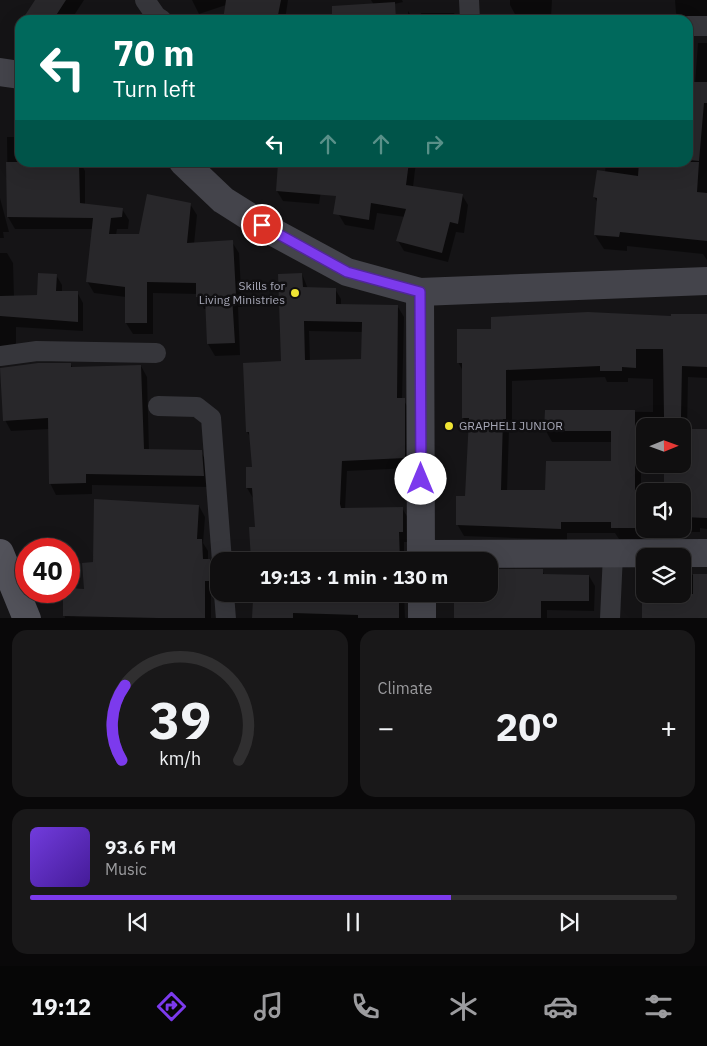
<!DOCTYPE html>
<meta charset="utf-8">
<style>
:root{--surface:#100f10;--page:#191819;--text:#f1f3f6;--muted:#9c9c9f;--line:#302f30;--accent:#7c3aed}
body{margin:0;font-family:"IBM Plex Sans",sans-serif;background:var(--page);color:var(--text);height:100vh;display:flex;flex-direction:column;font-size:19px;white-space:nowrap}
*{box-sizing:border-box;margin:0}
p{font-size:16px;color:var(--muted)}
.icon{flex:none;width:28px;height:28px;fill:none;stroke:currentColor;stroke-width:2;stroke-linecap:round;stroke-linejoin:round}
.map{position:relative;height:618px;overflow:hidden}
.side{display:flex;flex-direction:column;gap:12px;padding:12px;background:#090809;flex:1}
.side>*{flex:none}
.guide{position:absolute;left:15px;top:15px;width:678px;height:152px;border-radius:15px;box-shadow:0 5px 20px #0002,0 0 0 1px var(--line);background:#00695c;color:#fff;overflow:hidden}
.needle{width:32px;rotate:89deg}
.buttons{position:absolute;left:636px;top:418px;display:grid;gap:10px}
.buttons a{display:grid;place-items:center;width:55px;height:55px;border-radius:10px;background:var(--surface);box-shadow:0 5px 20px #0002,0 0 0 1px var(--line);font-size:25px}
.speed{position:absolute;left:15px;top:538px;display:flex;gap:10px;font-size:25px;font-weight:700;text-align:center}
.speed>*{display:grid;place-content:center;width:65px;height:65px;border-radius:50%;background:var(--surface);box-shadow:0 5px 20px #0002,0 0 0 1px var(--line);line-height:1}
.speed .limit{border:8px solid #d22;background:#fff;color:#111}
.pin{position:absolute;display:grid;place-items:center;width:42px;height:42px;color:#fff;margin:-21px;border:2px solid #fff;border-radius:50%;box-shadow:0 1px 5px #0007}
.me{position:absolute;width:55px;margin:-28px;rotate:0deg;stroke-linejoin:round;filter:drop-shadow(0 0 4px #0008)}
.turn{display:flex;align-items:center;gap:18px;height:105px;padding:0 15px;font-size:22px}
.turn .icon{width:65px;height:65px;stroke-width:2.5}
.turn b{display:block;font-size:35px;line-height:42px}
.lanes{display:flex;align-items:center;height:48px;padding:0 15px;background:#0003;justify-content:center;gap:25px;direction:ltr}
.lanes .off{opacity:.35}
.big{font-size:38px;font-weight:700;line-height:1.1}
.side .card{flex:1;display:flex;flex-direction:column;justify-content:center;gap:8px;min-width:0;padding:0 18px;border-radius:15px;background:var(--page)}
.side .dial{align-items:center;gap:0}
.dial svg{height:130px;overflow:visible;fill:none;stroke:var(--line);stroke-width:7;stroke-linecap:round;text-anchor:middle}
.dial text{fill:var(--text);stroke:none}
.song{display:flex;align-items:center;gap:15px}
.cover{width:60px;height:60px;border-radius:8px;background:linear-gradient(135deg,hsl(260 70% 55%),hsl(260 70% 35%))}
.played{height:5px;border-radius:2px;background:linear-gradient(90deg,var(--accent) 65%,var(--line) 65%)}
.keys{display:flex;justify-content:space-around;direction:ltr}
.heat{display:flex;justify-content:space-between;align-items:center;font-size:28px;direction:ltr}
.side .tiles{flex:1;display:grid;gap:12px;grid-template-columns:1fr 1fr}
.card:last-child{grid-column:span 2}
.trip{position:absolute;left:210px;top:552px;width:288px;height:50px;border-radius:15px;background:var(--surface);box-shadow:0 5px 20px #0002,0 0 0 1px var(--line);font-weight:700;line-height:50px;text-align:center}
.tab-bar{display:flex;height:80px;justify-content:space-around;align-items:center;background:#060606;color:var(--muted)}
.tab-bar .icon{width:35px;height:35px}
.tab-bar .selected{color:var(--accent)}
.tab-bar b{font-size:22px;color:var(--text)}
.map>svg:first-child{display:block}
</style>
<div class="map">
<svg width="707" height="619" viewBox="0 0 707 619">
<rect width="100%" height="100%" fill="#151416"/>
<path fill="#0007" fill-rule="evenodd" d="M36 0H84L71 20H23Z
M192 0H288L285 20H296H225L226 5 199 14Z
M371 0H402L403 2 376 8Z
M510 0H552L551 18 516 16 510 5Z
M675 0H707V23L680 20 676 13Z
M408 11 414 20H408Z
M421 13H454L458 20H422Z
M20 25V41L15 32Z
M698 43H707V260L703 254 627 246V251L604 249 595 235 598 203 594 197 605 173 606 162H688V129H689L695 83Z
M7 137H20V162H80L85 171V205L122 209 129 220 128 229H117L116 235H140L190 204 197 215 194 244 232 242 239 253 242 307H238L240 355 215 356 208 344 206 309H204L197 294 153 293V334H133L126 323V297L94 293 87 281 93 229H15L8 217Z
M226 162H252V163H227Z
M347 162H416L413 187 462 195 468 205 464 233 456 232 448 262 404 251 398 241 405 217 377 213 374 230 345 225 339 215Z
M449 162H468L466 167Z
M323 177 319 204 283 201 277 191Z
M0 198 9 232H3L4 238H0Z
M0 253H7L13 263 14 297 38 296 56 275 62 285V292H77L83 303V331L16 327V352L0 350Z
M302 274 308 289H335L341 299V305L398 307 404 317 402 399 410 409V468L347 471 345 509 402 508 408 518V542H404V561H251L250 528H256L253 498 247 488 254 468 251 438 247 432 283 362ZM309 331 363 332 362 360 310 361Z
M707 314V378L688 377 687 430H707V529L700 528V532H646V539H619L615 533H567V540L464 536 457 524 467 498 469 429 463 418V371L458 362 493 330ZM605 377 607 382H628V378L653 379V412L546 411V431L552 442H612V463L547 491H507L509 430H512V381ZM645 426H682V464H665V491H641V462H645ZM645 491H682V529H645Z
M71 365 73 368 141 366 147 377 149 451 201 452 207 463 209 487 92 485V494L56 495 50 483 49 429 11 431 5 420Z
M199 506 205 517 203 543 208 551V561L215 572 216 592H211V619H65L64 591 85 590 94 564Z
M542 570 545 576H589L595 586 594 611 547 610V619H454L455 594H489V571Z
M644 570 645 594H682V575H707V619H642Z
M252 594H404L405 619H253Z"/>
<path fill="#28272a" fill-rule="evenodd" d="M35 0H66L53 20H22Z
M226 0H281L277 20H223Z
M395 2 396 20H332V6Z
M688 82H707V103H704L699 161 689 160Z
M6 162H79L80 203 123 208 122 217 111 218 109 234H139L147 194 191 203 187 243 233 240 236 295 232 296 235 343 207 344 205 297H196V283L147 282V323H125V287L86 282 93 218 7 217Z
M340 162H409L406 185 463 194 458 224 450 222 442 253 396 241 406 209 371 203 369 220 333 214 336 196 276 191 278 163 340 167Z
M639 162H699L697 192 707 193V241L620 232 619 237 594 235 597 198 593 197 597 170 638 176Z
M38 273 57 274 56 291H78V322L0 316V296L37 295Z
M302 273 303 287 336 288V304L398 305 397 398H405V458L342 461 340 504 341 508 403 507V532H399L400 561H251L249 527H255L252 488H246V467H252L249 432H246L243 363 281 361 278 274ZM304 321 362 322 361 359 305 360Z
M588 312 671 316V314H707V367L682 366 681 417H664L663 349H636V368L622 367V371H600V366L506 370V419H503L501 490H545L546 461H611V431H544L545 410H635V490H640V528H611V522H561V529L456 525V496H465L469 418H462V363H457V329H491V317Z
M38 363H71V367L141 365 144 449 202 450 204 476 86 474V483L49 484 48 418 3 421 0 368Z
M682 429H707V518L682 517V491H664V464H682Z
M94 499 199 505 197 539H202L203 559H210V581H205V619L63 616V591H69V588L84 589 82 563 93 562Z
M489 569H543V574L589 575V601H541V619H454V594H489Z
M693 574H707V619H642V594H693Z
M253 594H399V619H358V615L293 613V619H252Z"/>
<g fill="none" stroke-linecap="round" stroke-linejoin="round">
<path stroke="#36363b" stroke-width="20" d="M145 0 156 16 162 20
M469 0 470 20
M688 26H707
M0 356 37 351 156 353
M158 406 197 407 211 418 222 561
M224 594 226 619
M610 619 613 554"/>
<path stroke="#44444b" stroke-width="28" d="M0 72 20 75
M183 162 223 200 275 233 347 272 420 292 707 281
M420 292 421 561
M421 554 707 553
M422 594V619"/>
<path stroke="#52525a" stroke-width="28" d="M0 553 27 619"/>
</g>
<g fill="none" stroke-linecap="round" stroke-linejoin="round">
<defs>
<path id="route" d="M262 225 347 272 420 292 421 479"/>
</defs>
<use href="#route" stroke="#51269a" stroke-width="12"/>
<use href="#route" stroke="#7c3aed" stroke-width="9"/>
</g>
<g fill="#efe434" stroke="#100f11" stroke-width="2">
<circle cx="295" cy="293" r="5"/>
<circle cx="449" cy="426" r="5"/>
</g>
<g text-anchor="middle" stroke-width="5" stroke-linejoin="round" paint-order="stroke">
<g font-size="12" fill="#a6a7b6" stroke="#100f11" text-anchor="end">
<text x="285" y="290">Skills for<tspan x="285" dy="14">Living Ministries</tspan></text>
<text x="459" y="430" text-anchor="start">GRAPHELI JUNIOR</text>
</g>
</g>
</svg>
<div class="buttons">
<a><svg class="needle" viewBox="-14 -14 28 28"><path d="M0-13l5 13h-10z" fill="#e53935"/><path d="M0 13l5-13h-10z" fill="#9c9c9f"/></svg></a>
<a><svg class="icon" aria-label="sound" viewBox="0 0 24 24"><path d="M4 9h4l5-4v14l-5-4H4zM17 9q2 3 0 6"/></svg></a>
<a><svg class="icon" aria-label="layers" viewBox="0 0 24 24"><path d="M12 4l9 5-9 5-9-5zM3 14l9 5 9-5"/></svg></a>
</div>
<div class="speed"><div class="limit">40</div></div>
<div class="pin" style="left:262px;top:225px;background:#d93025"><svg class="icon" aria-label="arrive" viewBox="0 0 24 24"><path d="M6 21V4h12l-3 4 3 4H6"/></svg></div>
<svg class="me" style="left:421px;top:479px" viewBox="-20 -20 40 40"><circle r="19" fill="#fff"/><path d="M0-13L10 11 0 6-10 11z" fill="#7c3aed"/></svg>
<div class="trip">19:13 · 1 min · 130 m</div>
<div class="guide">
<div class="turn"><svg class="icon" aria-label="left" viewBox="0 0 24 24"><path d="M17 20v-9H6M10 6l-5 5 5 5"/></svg><div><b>70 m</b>Turn left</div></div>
<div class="lanes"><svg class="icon" aria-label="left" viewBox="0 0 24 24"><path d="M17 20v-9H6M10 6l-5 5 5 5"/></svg><svg class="icon off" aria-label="ahead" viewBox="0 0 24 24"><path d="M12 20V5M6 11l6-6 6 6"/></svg><svg class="icon off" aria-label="ahead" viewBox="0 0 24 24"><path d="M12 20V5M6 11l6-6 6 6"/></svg><svg class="icon off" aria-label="right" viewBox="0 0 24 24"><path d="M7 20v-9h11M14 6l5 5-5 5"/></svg></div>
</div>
</div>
<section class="side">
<div class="tiles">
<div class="card dial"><svg viewBox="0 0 100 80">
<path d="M14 69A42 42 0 1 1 86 69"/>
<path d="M14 69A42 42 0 0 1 16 23" stroke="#7c3aed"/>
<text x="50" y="56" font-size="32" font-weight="700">39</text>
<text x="50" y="72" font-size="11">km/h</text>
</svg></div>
<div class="card"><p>Climate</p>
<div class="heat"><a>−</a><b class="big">20°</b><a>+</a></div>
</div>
<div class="card">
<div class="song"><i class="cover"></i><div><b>93.6 FM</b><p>Music</p></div></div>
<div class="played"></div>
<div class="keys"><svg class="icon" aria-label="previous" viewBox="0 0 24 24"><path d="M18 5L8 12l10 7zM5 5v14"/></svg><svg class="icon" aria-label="pause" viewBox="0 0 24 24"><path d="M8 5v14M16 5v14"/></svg><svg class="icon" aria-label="next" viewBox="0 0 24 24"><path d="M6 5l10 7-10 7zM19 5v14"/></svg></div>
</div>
</div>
</section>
<nav class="tab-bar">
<b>19:12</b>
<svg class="icon selected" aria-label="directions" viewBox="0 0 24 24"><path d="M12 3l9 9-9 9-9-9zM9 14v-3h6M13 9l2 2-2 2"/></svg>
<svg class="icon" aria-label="music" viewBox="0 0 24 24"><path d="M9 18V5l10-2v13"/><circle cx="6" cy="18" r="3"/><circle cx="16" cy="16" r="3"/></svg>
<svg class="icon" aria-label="phone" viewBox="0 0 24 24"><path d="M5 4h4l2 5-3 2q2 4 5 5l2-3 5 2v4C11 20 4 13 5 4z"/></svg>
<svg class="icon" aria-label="climate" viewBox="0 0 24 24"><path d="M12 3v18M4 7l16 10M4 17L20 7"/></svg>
<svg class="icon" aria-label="car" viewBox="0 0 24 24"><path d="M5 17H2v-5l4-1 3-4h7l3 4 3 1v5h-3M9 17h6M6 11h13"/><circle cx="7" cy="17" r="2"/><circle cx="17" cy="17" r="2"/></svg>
<svg class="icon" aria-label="filters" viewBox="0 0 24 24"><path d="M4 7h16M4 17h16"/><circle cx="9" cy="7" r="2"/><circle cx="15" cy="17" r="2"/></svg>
</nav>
